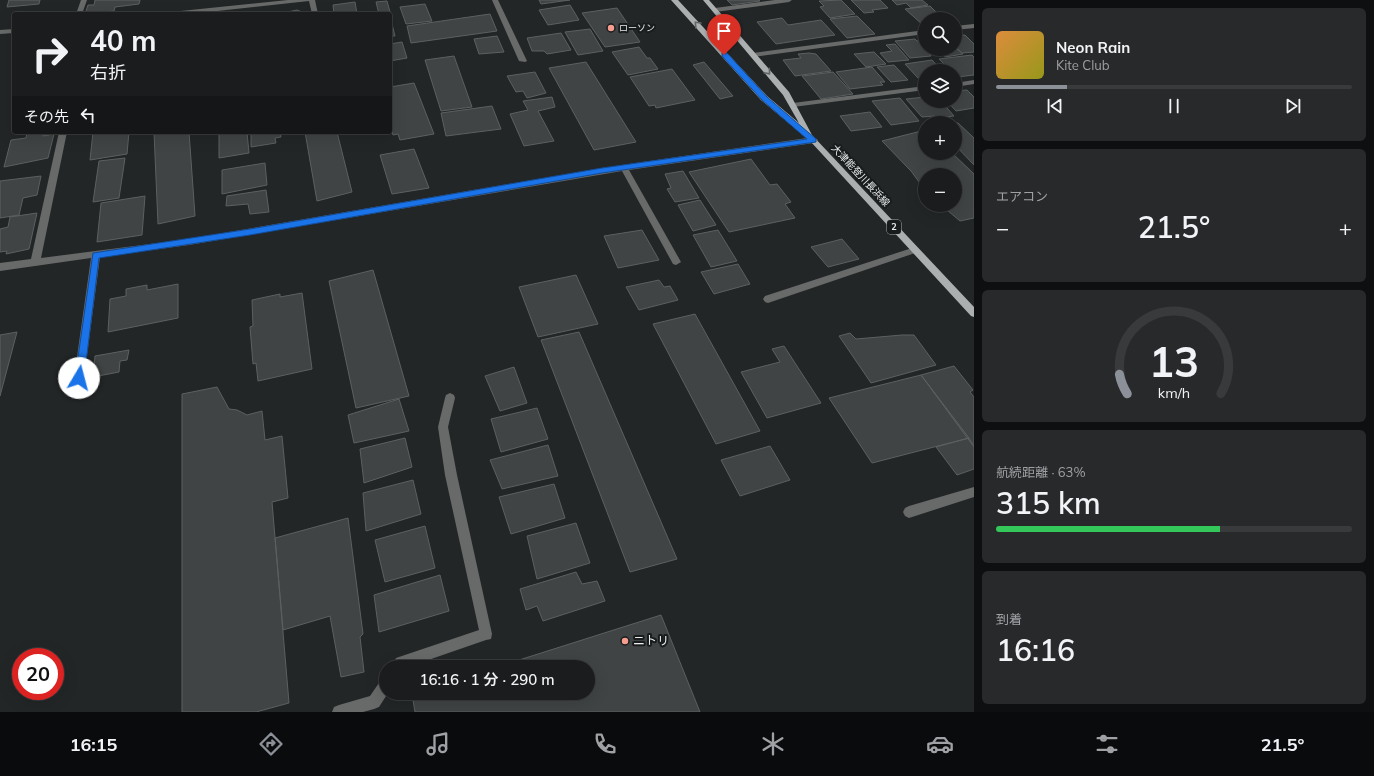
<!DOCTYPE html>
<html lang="ja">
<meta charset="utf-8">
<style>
:root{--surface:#1a1c1d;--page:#27292a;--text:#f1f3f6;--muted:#9fa1a4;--line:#383a3b;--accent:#8c9099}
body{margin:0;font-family:Mulish,"Noto Sans JP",sans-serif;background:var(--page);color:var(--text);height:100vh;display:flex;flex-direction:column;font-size:15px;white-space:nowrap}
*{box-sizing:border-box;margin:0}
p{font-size:13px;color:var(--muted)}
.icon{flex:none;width:22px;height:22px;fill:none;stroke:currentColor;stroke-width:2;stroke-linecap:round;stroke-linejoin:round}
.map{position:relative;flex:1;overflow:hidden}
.details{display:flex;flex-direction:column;gap:8px;padding:8px;background:#0e0f10;width:400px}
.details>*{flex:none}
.top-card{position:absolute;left:12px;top:12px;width:380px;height:122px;border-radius:4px;box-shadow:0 4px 16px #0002,0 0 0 1px var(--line);background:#1a1c1d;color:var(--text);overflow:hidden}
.fabs{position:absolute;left:918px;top:12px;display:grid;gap:8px}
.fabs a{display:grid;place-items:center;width:44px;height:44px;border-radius:50%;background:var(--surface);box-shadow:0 4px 16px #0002,0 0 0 1px var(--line);font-size:20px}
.speed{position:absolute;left:12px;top:648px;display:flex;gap:8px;font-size:20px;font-weight:700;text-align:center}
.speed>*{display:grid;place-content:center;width:52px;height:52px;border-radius:50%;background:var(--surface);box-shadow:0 4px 16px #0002,0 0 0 1px var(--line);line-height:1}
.speed .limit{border:6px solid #d22;background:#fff;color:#111}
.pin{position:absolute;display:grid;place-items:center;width:34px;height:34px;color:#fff;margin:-41px -17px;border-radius:50% 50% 50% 0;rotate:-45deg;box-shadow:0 0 4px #0007}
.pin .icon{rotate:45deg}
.me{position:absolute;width:44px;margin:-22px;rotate:8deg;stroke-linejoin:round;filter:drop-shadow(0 0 3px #0008)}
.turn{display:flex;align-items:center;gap:14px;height:84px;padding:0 12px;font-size:18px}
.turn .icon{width:52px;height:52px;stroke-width:2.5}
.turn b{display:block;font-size:28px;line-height:34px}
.then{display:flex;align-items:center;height:38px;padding:0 12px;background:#0003;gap:8px;font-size:15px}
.big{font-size:30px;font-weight:600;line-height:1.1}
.details .card{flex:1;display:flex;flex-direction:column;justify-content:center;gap:6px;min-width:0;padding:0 14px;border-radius:6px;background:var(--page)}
.details .dial{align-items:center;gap:0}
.dial svg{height:104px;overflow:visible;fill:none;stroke:var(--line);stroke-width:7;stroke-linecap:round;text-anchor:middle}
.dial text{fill:var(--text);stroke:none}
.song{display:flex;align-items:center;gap:12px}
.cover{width:48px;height:48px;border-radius:6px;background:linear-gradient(135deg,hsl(30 70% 55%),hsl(60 70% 35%))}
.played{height:4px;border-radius:2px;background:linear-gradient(90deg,var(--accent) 20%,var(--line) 20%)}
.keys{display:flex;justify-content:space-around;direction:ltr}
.heat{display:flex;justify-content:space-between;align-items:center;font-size:22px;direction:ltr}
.charge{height:6px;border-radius:3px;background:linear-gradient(90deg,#34c759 63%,var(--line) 0)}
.trip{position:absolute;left:379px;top:660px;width:216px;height:40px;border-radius:20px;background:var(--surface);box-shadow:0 4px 16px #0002,0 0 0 1px var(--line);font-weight:600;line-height:40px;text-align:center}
.dock{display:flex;height:64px;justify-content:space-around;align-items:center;background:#0a0b0c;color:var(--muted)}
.dock .icon{width:28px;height:28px}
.dock .selected{color:var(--accent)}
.dock b{font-size:18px;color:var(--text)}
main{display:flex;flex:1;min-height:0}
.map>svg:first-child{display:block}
</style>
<main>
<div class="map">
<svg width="974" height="712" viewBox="0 0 974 712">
<rect width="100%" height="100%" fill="#232627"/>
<path fill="#414445" stroke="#5d6061" d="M9 0H40L39 4 7 7Z
M95 0H140L139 4 115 7 114 11 104 12V14H85L88 5H94Z
M539 0H570L541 4Z
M727 0H759L760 1 732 5Z
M841 0 855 14 830 18 820 7 824 6 819 1Z
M851 0H880L888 8 872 10 874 12 864 13Z
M892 0H922L928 5 911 8 906 3 897 5Z
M387 1 392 19 390 20V14H379L376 2Z
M355 2 357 14H334L333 5Z
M425 4 432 21 406 24 400 7Z
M570 5 579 20 548 25 539 10Z
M930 6 943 19H925V25H923L905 9Z
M617 8 640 42 605 47 582 13Z
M297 10 302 12V14H278Z
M490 14 497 31 411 43 407 26Z
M857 16 875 34 847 38 830 19Z
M782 18 788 25 821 20 835 35 776 44 757 22Z
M390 20H391L395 36H390Z
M590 29 603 51 578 55 565 32Z
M561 33 571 50 547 54 544 51H532L527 38Z
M965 35 974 44V52L962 53 955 46V36Z
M497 36 504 52 479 54 474 39Z
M915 39 917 41H923L925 43V49H931L935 53H929L931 56 910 58 895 41Z
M402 42 407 58 390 61V44Z
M895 44 909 60 888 62 880 53 892 51 886 45Z
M639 47 647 58H650L658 69 628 75 612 52Z
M955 47 963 54 945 57 937 49H955Z
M874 52 886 64 866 67 854 54Z
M809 53 816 54 831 71 795 76 783 60 801 58 798 54Z
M972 55 974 57V75L957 77 955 75V71H951L939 59Z
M454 56 472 107 441 111 425 60Z
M932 60 942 71H925V77L918 78 905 64Z
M586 62 636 142 594 150 549 68Z
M704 62 733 96 720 99 693 65Z
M894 65 908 80 891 82 877 67Z
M872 67 885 82H880L883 85 850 89 836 72Z
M672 69 695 100 656 108 655 105 649 106 630 77Z
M535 72 546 93 527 98 523 91 516 92 507 76Z
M833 72 853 94 821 99 802 76Z
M414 83 434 134 400 140 398 134 393 135 390 124V87Z
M967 90 974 97V108L956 111 947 101H955V91Z
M552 97 555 107 538 111 554 141 524 146 510 114 528 110 523 101Z
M925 97V101H941L954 116 937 118 935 116 922 117 906 99Z
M900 98 919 121 891 125 872 101Z
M492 106 501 129 446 136 441 113Z
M870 112 882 127 851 131 840 116Z
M955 123H958L974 138V165L955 145Z
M925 130V153H952L974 174V218L960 221 941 205H955V175H925V190L911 171 882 141Z
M43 132V136L54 134 48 158 4 167 11 140 26 138 27 133Z
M93 132H129L127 154 90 160Z
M154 132H189L195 216 158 224Z
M247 132 249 153 219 158V133Z
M251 132H280L281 137 275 138 276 143 251 147Z
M305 132H337L352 192 317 201Z
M414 149 429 188 392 194 380 155Z
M125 158 119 198 93 202 99 161Z
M751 159 770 185 777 184 791 202 785 204 795 218 729 232 689 172Z
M265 163 267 185 222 194V170Z
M683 171 699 198 675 202 667 189 671 188 665 174Z
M41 176 37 195 23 198 19 215 0 218V181Z
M266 190 269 212 250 214 248 204 226 206 227 196Z
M145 196 142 235 97 242 101 203Z
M700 200 716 225 693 231 678 205Z
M37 213 29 249 6 254 7 251 0 252V229L8 227 10 217Z
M642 230 659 260 618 268 604 236Z
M718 230 737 261 711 267 693 235Z
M842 239 859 259 828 267 811 247Z
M738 264 750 284 714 294 701 272Z
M373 270 409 396 356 408 329 281Z
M576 275 598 324 538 337 519 287Z
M659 280 664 287 670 286 678 300 639 310 626 287Z
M178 284V318L108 332 110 299 126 296V289L147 285V290Z
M302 293 312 369 258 381 256 363 253 364 250 327 253 326 252 300 280 294V297Z
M695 314 760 431 716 444 653 324Z
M17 332 0 396V335Z
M579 332 677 559 630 572 541 340Z
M850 333 856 339 902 335H914L936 365 871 383 839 336Z
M784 346 821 403 767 418 741 372 780 362 772 349Z
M129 350 127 360 120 361 119 372 93 377 95 356Z
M954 366 973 390 970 392 974 397V447L921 375Z
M514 367 527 403 500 411 485 376Z
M921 375 969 438 872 463 829 398Z
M217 387 229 409 237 410 247 415 262 411 265 440 282 436 288 498 272 502 289 703 256 712H182V394Z
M399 399 409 431 354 443 348 415Z
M537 408 548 439 501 452 491 419Z
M405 438 412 467 364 483 360 449Z
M969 438 974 446V469L957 475 936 447Z
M548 445 558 476 502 489 490 460Z
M770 446 790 480 740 496 721 460Z
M413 480 421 514 366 531 363 493Z
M554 484 565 518 511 534 499 497Z
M348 518 363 634 360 637 364 672 341 677 330 616 283 630 275 538Z
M576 523 590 563 537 579 527 536Z
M425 526 435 568 385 582 375 540Z
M576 572 582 584 597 581 605 601 543 621 537 606 526 610 520 589Z
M440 575 449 611 379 632 374 595Z
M661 615 700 712H415L412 694 414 693H588V667H497Z"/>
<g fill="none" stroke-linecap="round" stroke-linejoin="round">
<path fill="#686a6a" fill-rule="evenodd" d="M81 0H87L82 14H76Z
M288 0H315L318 14H312L309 1 190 14H168L171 12Z
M492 0H498L527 61 525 62 519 61Z
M775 0H792L789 2 715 12 712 10 715 8Z
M974 24V28L955 30V26Z
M14 29V33L0 34V30Z
M925 30V34L753 57 750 55 753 53Z
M974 80V84L955 87V83Z
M925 86V90L793 107 789 105 793 103Z
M59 132H67L41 258 189 239 602 168 814 137 818 140 814 143 629 170 681 262 676 265 673 264 622 171 189 245 100 257 84 378 83 381 79 382 75 381 74 378 91 258 0 271V263L31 259Z
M915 247 919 250 918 252 768 303 765 302 763 299 765 296Z
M450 393 454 395 455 398 448 427 457 475 492 634 491 639 486 640 408 667H392L396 658 479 630 445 475 438 427 445 398 446 395Z
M974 487V497L909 518 905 516 903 512 905 508 909 506Z
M386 678V693H388L379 707 374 709 363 712H332L334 707 339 705 370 696 381 680Z"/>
<path fill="#abafaf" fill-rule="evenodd" d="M671 0H678L767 96 799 123 783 95 703 0H709L789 92 812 135 974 307V317L971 316 811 142 761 100Z"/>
</g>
<defs><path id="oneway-chevron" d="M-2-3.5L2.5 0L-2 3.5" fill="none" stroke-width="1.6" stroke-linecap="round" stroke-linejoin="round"/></defs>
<g stroke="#626666">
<use href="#oneway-chevron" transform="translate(697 24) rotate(-133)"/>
<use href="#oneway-chevron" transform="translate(768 72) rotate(49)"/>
</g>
<path fill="#1a73e8" stroke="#114b97" d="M722 53H727L767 97 816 139V142L602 173 250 235 99 258 84 378 83 381H76L75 378 93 253 250 229 602 168 807 139 762 100 722 56Z"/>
<g fill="#f59d8e" stroke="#191c1d" stroke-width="1.5">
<circle cx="611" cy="28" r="4"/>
<circle cx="625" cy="641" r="4"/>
</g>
<g text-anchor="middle" stroke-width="4" stroke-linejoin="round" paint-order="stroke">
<g font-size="9" fill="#eaeced" stroke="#191c1d" text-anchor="start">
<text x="619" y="31">ローソン</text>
</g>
<rect fill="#191c1d" stroke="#abaeaf" stroke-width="1" x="887" y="220" width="14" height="14" rx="3"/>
<g font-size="9" font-weight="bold" fill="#eaeced">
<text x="894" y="230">2</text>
</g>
<g font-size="10" fill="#eaeced" stroke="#191c1d">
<text transform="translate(861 175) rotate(47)" y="4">大津能登川長浜線</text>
</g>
<g font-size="12" fill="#eaeced" stroke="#191c1d" text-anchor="start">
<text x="633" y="645">ニトリ</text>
</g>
</g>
</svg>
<div class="fabs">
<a><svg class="icon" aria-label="search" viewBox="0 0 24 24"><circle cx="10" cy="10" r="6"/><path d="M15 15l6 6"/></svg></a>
<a><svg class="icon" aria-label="layers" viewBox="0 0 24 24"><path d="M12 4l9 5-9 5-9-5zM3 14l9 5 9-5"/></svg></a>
<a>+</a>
<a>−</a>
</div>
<div class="speed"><div class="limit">20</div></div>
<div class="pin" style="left:724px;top:55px;background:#d93025"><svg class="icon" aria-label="arrive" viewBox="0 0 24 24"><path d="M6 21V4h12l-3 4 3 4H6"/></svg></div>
<svg class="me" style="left:79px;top:378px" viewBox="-20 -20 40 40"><circle r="19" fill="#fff"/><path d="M0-13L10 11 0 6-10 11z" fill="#1a73e8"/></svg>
<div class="trip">16:16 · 1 分 · 290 m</div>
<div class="top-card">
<div class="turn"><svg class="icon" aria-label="right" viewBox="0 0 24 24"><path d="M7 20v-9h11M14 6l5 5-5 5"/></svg><div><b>40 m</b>右折</div></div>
<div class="then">その先<svg class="icon" aria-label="left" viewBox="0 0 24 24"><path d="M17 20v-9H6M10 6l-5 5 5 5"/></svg></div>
</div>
</div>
<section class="details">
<div class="card">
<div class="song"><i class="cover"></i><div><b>Neon Rain</b><p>Kite Club</p></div></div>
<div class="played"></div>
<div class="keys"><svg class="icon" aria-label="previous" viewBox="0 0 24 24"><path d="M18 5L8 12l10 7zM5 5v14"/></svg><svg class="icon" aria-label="pause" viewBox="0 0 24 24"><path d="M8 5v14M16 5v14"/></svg><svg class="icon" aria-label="next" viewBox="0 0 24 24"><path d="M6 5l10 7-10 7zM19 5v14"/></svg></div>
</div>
<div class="card"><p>エアコン</p>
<div class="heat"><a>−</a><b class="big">21.5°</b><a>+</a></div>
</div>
<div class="card dial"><svg viewBox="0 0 100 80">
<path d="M14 69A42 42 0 1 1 86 69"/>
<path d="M14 69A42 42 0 0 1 8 54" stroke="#8c9099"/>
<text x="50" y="56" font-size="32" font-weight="700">13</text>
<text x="50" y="72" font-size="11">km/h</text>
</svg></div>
<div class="card"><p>航続距離 · 63%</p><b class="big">315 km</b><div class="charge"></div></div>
<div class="card"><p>到着</p><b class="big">16:16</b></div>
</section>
</main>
<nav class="dock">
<b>16:15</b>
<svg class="icon selected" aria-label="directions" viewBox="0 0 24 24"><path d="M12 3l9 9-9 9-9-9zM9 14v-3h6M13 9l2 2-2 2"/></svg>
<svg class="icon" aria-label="music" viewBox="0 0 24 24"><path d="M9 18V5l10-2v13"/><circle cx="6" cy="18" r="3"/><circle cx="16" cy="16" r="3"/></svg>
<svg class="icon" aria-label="phone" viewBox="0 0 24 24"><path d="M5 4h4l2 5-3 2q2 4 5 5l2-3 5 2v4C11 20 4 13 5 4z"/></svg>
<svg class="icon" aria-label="climate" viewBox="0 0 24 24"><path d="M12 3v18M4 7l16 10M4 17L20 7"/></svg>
<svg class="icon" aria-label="car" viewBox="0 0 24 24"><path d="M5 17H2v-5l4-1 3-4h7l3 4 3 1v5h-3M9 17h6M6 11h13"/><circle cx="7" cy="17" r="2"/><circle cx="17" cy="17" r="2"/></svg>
<svg class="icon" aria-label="filters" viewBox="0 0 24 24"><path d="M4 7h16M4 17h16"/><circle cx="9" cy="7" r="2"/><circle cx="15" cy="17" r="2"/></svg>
<b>21.5°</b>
</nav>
